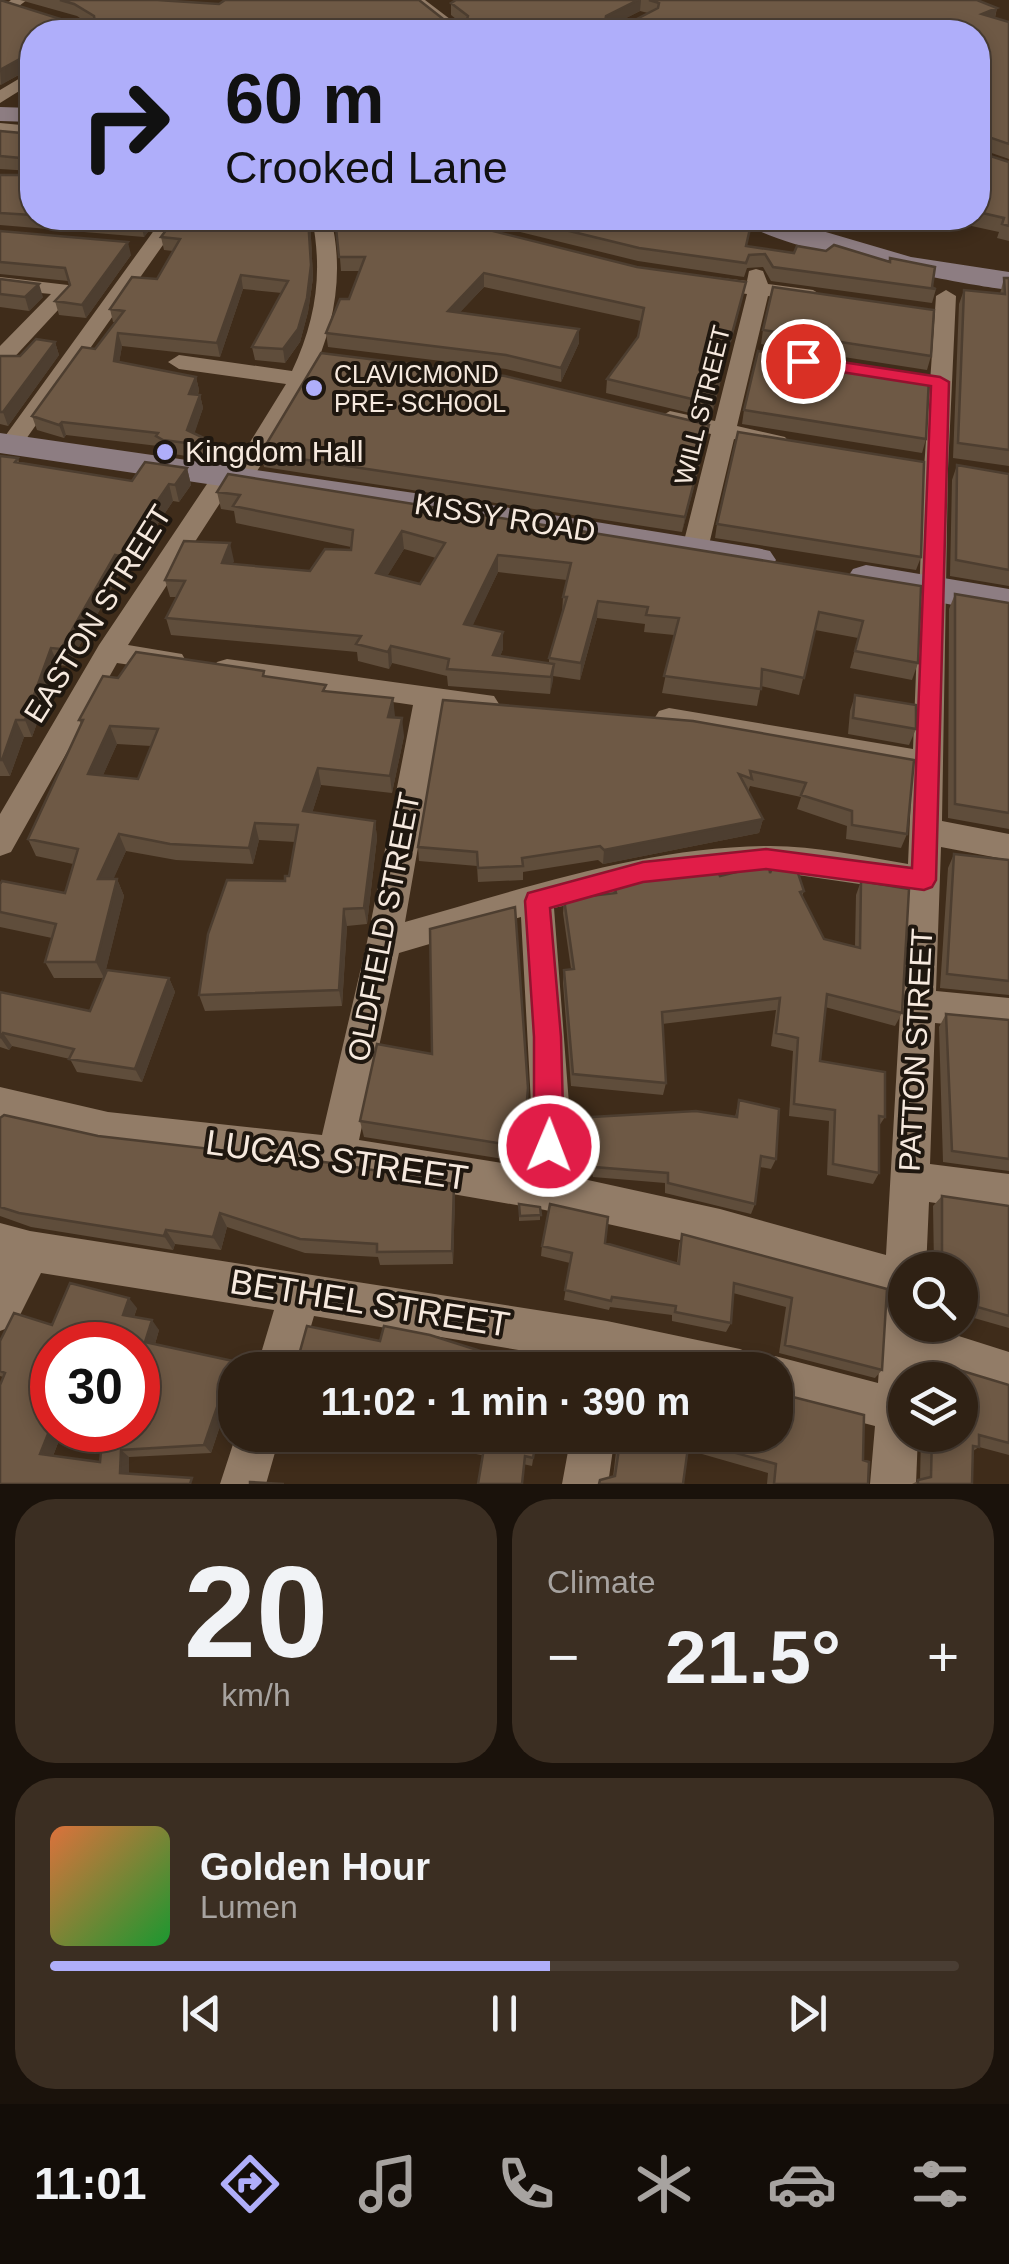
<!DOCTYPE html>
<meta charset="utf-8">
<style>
:root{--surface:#2f2114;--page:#3b2e22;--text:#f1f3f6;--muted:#a7a3a0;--line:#4a3e34;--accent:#afaefa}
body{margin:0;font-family:Arial,sans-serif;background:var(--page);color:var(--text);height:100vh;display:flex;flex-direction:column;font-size:38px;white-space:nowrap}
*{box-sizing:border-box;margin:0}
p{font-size:32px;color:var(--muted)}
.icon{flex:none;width:55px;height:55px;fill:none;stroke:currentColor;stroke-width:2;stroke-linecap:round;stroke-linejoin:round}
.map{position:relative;height:1484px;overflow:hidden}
.panel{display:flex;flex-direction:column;gap:15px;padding:15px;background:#1a120b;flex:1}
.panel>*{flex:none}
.top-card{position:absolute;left:20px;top:20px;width:970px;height:210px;border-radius:40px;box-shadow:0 5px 15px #0003,0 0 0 2px var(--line);background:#afaefa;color:#111;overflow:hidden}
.controls{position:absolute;left:888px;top:1252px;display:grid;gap:20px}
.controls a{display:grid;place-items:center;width:90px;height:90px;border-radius:50%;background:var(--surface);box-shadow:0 5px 15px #0003,0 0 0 2px var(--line);font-size:50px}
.speed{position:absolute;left:30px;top:1322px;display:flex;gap:20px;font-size:50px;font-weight:700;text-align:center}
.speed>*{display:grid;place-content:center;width:130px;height:130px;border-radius:50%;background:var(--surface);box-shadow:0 5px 15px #0003,0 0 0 2px var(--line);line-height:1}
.speed .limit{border:15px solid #d22;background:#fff;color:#111}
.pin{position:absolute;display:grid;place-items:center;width:85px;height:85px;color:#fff;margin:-42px;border:5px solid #fff;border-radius:50%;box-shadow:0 2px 10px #0007}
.me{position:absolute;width:110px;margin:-55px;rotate:1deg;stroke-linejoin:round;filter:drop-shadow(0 0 8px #0008)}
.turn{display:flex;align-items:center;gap:35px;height:210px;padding:0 40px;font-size:45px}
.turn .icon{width:130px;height:130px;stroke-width:2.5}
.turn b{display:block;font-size:70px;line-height:85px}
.big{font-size:75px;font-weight:700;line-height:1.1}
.panel .tile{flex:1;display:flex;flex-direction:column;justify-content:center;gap:15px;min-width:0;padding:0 35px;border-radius:40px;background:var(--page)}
.panel .dial{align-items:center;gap:0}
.dial b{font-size:130px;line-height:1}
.song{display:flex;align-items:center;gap:30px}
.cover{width:120px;height:120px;border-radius:15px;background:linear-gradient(135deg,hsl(20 70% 55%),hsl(130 70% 35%))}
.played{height:10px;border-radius:5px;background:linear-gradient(90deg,var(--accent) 55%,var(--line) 55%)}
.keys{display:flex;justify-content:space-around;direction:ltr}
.heat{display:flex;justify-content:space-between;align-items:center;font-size:55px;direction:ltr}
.panel .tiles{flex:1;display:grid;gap:15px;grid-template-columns:1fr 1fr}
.tile:last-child{grid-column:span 2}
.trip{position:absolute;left:218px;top:1352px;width:575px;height:100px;border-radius:40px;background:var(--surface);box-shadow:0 5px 15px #0003,0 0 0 2px var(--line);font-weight:700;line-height:100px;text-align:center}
.tabs{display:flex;height:160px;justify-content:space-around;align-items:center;background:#130d08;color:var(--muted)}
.tabs .icon{width:70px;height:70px}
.tabs .on{color:var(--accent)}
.tabs b{font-size:45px;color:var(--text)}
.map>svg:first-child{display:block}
</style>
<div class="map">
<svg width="1009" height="1484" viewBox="0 0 1009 1484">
<rect width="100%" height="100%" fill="#3f2c1a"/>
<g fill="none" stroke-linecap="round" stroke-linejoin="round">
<path fill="#927c67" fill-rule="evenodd" d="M11 0H27L0 20V8Z
M408 0H425L467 32H450Z
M32 71V83L0 103V90Z
M0 123 32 126V136L0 133Z
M163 218H182L19 449H3V439Z
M312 218H331C355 318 303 401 250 482L233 483 128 645 182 654 186 661 182 668 172 671 117 663 11 852 0 856V814L99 645 217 469 234 468 286 384 179 369 168 362 179 355 292 371C316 320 323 273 312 218Z
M756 269 763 271 768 284 813 290 823 296 813 302 768 296 737 426 785 437 789 442 777 449 734 439 708 549 695 558 682 549 711 434 662 423 658 418 670 411 715 421 747 294 705 288 695 282 705 276 747 281 749 271Z
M0 277 68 285 71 296 8 364 0 366V346L51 294 0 289Z
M946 290 956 296 948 469 942 821 1009 834V860L941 847 936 991 1009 998V1030L935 1023 930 1164 1009 1174V1214L929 1202 926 1270H905V1325H924L1009 1352V1394L922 1368 921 1380H905V1435H918L916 1484H870L875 1426 775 1400V1370H639L314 1316 298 1370H256L274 1310 41 1273 15 1325 0 1331V1223L30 1231 607 1321 740 1349 755 1355 759 1364 775 1356 878 1383 884 1296 720 1249 545 1210 337 1174 108 1148 0 1123V1087L108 1112 322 1135 367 942 413 705 217 676 213 669 217 662 227 659 494 696 499 704 494 712 484 715 442 709 405 922C523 889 640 848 764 846 812 845 861 856 908 864L912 772 669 730 659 727 654 719 659 711 669 708 913 749 924 469 936 296ZM784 873 907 891 886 1255 720 1209 565 1175 569 1104 554 908 668 882ZM521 917 531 1104 527 1167 359 1140 399 953Z
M236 1435H280L266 1484H220Z
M571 1435H615L608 1484H562Z"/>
<path fill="#8d7d82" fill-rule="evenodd" d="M0 107 32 108V122L0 121Z
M739 218H778L911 257 1009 272V290C965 285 762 247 739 218Z
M0 433 435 496 757 548 770 551 776 560 770 569 757 572 435 518 0 453Z
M866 565 1009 589V615L853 587 847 578 853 569Z"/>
</g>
<path fill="#5f4d3b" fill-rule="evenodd" d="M0 0 73 23 86 22 77 16 20 0H157L461 23 451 15V3L456 0H977L997 8 995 18 1009 22V159L980 149 981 153 1009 162V241L997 238 999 232 935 218H978V32H32V89L30 88 27 75 32 70V68L0 85ZM640 11 648 13 629 23 618 22Z
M0 131 32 134V218H159L144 237 0 225V175H28L32 171 0 169Z
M175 218H310L313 278 308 312 300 342 285 363 255 360 252 347 282 293 243 289 220 357 122 346 119 362 196 377 199 390 198 395H200L203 408 194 433 209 452 206 459 167 453 159 450 158 446 66 435 64 438 37 430 32 416 95 349 115 322H113L110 309 157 279 173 251 164 250 161 237Z
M332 218H441L637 267 746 282 711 418 606 393 607 379 638 337 641 321 484 287 460 312 579 329V343L561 382 506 369 328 347 326 333 349 299 360 271H341L338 233Z
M463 218H738L747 246 932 287 936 289 932 303 771 281 763 267 747 268 744 277 638 261Z
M0 231 131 255 86 318 59 315 55 301 70 285 68 281 0 274Z
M1004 278H1009V466L953 458 959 304 964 290 1000 294Z
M0 279 43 297 29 311 0 307Z
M763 330 931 356 927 370 761 344Z
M55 342 59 355 8 426 0 424V356H20Z
M744 410 926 439 922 453 742 424Z
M709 425 706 440 682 532 264 467 261 453Z
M0 456 18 458 19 462 132 481 187 468 191 485 179 502 173 501 125 573 121 572 68 666 58 665 32 737H24L10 776H0Z
M957 465 1009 474V586L950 576 952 480Z
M217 492 921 586 918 663 912 680 850 668 858 638 815 630 799 695 761 686 757 706 662 693 674 635 644 632 645 624 597 618 580 680 553 676 550 694 448 686 447 676 392 663 389 669 358 661 357 652 171 635 166 618 176 597H170L165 580 234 561 232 564 310 571 351 550V547L236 523 234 511 221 509ZM404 549 436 558 420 584 387 576ZM498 572 567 580 563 597 562 614 549 658V664L500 656 503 649 472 626Z
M717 524 921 557 916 570 715 538Z
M955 594 1009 603V829L948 818 949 609Z
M265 676 327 692 393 698 394 718 404 736 392 793 321 785 312 813 375 821 377 838 367 924 347 926 342 1006 205 1011 199 995 289 876 295 842 259 840 253 864 176 860 126 851 113 879H117L124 896 104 977 169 978 175 992 142 1082 77 1072 70 1059 12 1046 9 1050 0 1047V992L90 1011 103 978H54L45 962 52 938 0 927V884L65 893 73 864 36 856 28 839 81 724 79 720 118 678ZM117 744 151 746 138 779 103 775Z
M855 695 916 729 909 745 848 734 850 711Z
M693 721 907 834 901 848 846 839 847 826 797 809 801 797 750 786 748 792 763 819 759 833 603 864 598 860 523 872V880L478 882 477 866 419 861 418 847Z
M954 854 1009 860V995L940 988 948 868Z
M770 873 804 891 802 896 824 939 855 946 856 895 861 881 902 1013 895 1026 825 1007 820 1061 885 1117 879 1126V1173L873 1184 827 1175 829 1121 789 1116 793 1051 771 1046 776 1010 662 1024 666 1083 663 1095 571 1086 563 983 564 970 571 969 563 913 564 899 613 894 614 885 720 876Z
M946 1014 1009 1020V1171L943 1162 939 1027Z
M432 1054 527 1104 523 1162 364 1137 360 1121Z
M739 1100 776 1159 771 1169 760 1167 755 1204 751 1214 665 1193V1183L593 1177 586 1150 587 1140 735 1117Z
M0 1118 98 1136 455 1198 453 1264 380 1265 378 1257 305 1253 227 1227 221 1250 175 1244 173 1250 31 1227 0 1216Z
M942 1196 1009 1206V1328L960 1314V1270H930L934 1265 933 1206Z
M519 1204 540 1207V1220L519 1221Z
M682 1234 887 1289 882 1370 875 1378 779 1353 786 1307 733 1293 731 1323 726 1332 672 1321V1315L610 1307 609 1310 564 1300 570 1263 541 1256 542 1246 605 1243 677 1264 679 1244Z
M137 1308 134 1317 159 1330 155 1344 235 1370V1381L211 1453 129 1457V1474L0 1484 3 1377 0 1376V1341L52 1325ZM52 1345 138 1430 100 1462 53 1456 63 1430H52Z
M936 1363 1009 1385V1455L979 1447 973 1451 972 1484H912L920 1480 921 1435H960V1380H919Z
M781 1394 863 1460 868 1484H767L768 1473 688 1450 613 1477 618 1435H775Z
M276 1435H318V1446L280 1448 274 1440Z
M537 1435 532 1466 462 1451 461 1443Z"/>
<path fill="#4d3e30" d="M638 0H641L640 11 605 29 606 16Z
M997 8 994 20 982 14Z
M29 54 32 67 1 85 0 70Z
M146 218H159L144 237 141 224Z
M308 218H310L313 278 308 312 300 342 285 363 283 349Z
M128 242 131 255 86 318 82 305Z
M484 273V287L449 324 448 311Z
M241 275 243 289 220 357 217 343Z
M746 282 743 296 711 418 713 404Z
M39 284 43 297 29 311 25 297Z
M579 329V343L561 382V368Z
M118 333 122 346 117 375 114 361Z
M55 342 59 355 8 426 3 412Z
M196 377 199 390 193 407 189 394Z
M200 395 203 408 191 444 187 430Z
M62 422 66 435 64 438 59 425Z
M709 425 706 440 682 532 685 517Z
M206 439 209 452 206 459 202 445Z
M187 468 191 485 179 502 175 485Z
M169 484 173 501 125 573 120 556Z
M402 531 404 549 378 591 376 573Z
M230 543 234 561 226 581 222 563Z
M115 555 121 572 68 666 61 649Z
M498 555V572L465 642 464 624Z
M598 601 597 618 580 680 581 663Z
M503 632V649L494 672 493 655Z
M391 646 392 663 389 669 388 652Z
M51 648 58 665 32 737 25 720Z
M554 664 553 681 550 694 551 677Z
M393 698 395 716 390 735 388 717Z
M402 718 404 736 392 793 390 776Z
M16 720 24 737 10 776 2 760Z
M110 726 117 744 96 791 88 774Z
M318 768 321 785 307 829 303 811Z
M763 819 759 833 603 864 604 850Z
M375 821 377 838 367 924 364 908Z
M255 823 259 840 253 864 249 848Z
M119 834 126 851 106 896 98 879Z
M117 879 124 896 104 978 96 962Z
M344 909 347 926 342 1006 339 990Z
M169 978 175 992 142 1082 135 1069Z
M3 1033 12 1046 9 1050 0 1037Z
M454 1184 455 1198 453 1264 452 1251Z
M220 1213 227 1227 221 1250 213 1237Z
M166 1230 175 1244 173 1250 164 1236Z
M129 1298 137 1308 131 1325 123 1315Z
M152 1320 159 1330 153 1351 145 1342Z
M233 1361 239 1370H235V1381L211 1453 204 1445Z
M52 1424V1430H63L51 1461 40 1454Z
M313 1435H318V1446L313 1438Z
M121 1450 129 1457V1480L120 1473Z"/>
<path fill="#6e5945" stroke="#4d3e30" stroke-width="2.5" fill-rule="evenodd" d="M0 0 73 23 95 22 94 16 74 4 60 0H157L219 4 225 0H419L447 22 466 23 468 16 451 3 456 0H638L606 16 605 22 629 23 658 8 659 3 649 0H977L997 8 982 14 1009 22V144L983 135 978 138 981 153 1009 162V226L1002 224 1004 218 978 212V32H32V76L27 75 32 70 29 54 0 70Z
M0 131 32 134V215L0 213V175H28L32 171 31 159 0 156Z
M58 218H146L141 224Z
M175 218H308L311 265 307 298 298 329 283 349 252 347 288 281 241 275 217 343 118 333 114 361 196 377 189 394 200 395 187 430 206 439 202 445 163 440 156 436 158 433 62 422 59 425 32 416 82 347 95 349 124 311 110 309 132 277 157 279 180 239 161 237Z
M335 218H441L637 267 746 282 713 404 607 379 638 337 644 308 484 273 448 311 579 329 561 368 506 355 326 333 340 299H349L365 257H339Z
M516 218H738L752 220 746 246 794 253 797 246 826 251 834 245 890 262V258L935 267 932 287 936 289 773 267 765 254 749 255 746 263 639 248Z
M0 231 128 242 82 305 55 301 70 285 65 268 0 262Z
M1004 278H1009V450L958 443 964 290 1005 294Z
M0 279 39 284 25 297 0 294Z
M773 287 934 310 931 356 763 330Z
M36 339 55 342 3 412H0V356H20Z
M758 351 929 377 926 439 744 410Z
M321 353 505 376 709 425 685 517 261 453Z
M738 432 924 462 921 557 717 524Z
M0 456 18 458 15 462 132 481 145 462 187 468 175 485 169 484 120 556 115 555 61 649 51 648 25 720H16L2 760H0Z
M957 465 1009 474V570L956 560Z
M228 474 921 586 918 663 855 651 863 621 819 612 804 678 762 669 761 689 664 676 679 618 646 615 648 607 598 601 581 663 549 658 567 597H563L571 563 498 555 464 624 503 632 493 655 554 664 551 677 447 669 449 659 391 646 388 652 356 644 361 636 166 618 185 581 165 580 184 541 230 543 222 563 310 571 325 549 351 550 353 530 233 506 240 495 217 492ZM402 531 445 543 420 584 376 573Z
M955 594 1009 603V813L955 804Z
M136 652 264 671 263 676 326 685 323 691 393 698 388 717 402 718 390 776 318 768 303 811 375 821 364 908 344 909 339 990 199 995 208 934 227 880 285 881V876H289L298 825 255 823 249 848 170 844 119 834 98 879H117L96 962H45L56 924 0 912V884L2 881 65 893 78 849 28 839 83 720H79L103 676 118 678ZM110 726 158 729 138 779 88 774Z
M855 695 916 705V729L853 718Z
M443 700 693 721 914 760 907 834 852 825V811L801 795 806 783 750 771 752 779 739 774 763 819 604 850 600 846 522 858 523 866 478 868 477 852 418 847Z
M954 854 1009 860V981L947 974Z
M774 863 795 864 804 891 800 892 824 939 860 948 861 881 909 889 902 1013 827 994 820 1061 885 1072V1117L879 1116V1173L833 1164 835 1110 794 1104 798 1038 776 1033 780 998 662 1012 666 1083 573 1074 564 970 574 969 564 899 616 893 614 885 671 872 716 867 720 876 769 864 770 873Z
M515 907 528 1088 523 1147 360 1121 377 1044 432 1054 430 929Z
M107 970 169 978 135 1069 69 1059 74 1049 3 1033 0 1037V992L90 1011Z
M946 1014 1009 1020V1159L952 1151Z
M739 1100 779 1109 776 1159 761 1156 755 1204 668 1183V1173L594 1167 587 1140 592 1117 696 1111 737 1117Z
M4 1115 98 1136 332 1163 454 1184 452 1251 377 1252V1244L300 1239 220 1213 213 1237 166 1230 164 1236 19 1213 0 1207V1118Z
M942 1196 1009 1206V1316L960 1302V1270H935V1264L942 1265Z
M519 1204 540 1207 541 1215 520 1216Z
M550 1204 608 1217 605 1243 679 1264 682 1234 887 1289 882 1370 785 1345 792 1298 734 1283 731 1323 675 1312 676 1306 612 1297 611 1301 565 1290 572 1253 542 1246Z
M70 1283 129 1298 123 1315 152 1320 145 1342 233 1361 204 1445 121 1450 120 1473 192 1478 190 1484H0V1385L5 1373 0 1371V1341L14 1313 52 1325ZM52 1345H138V1430H103L100 1462 40 1454 52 1424Z
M307 1326 380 1341 384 1326 430 1335 515 1362 513 1370H279L280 1364 297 1362Z
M616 1361 646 1370H615Z
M936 1363 1009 1385V1443L979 1435V1447L973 1446 972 1484H918V1480L931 1477 932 1435H960V1380H925V1374L934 1373Z
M775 1374 778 1375 781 1394 864 1415 863 1460 869 1462 868 1484H774L776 1464 689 1440 683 1484H599L600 1480 615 1476 621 1435H775Z
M276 1435H313V1438L274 1440Z
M463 1435H537L533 1458 525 1456 522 1484H478L484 1448 461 1443Z
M250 1482 284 1484H250Z"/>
<path fill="#e11d48" stroke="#92132f" stroke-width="2.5" d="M803 356 940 377 949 382 936 880 932 887 924 890 766 869 643 882 550 908 561 1037 564 1146 559 1157 549 1161 539 1157 534 1146V1037L525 901 528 893 643 862 766 849 912 868 931 386 797 365 794 361Z"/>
<g fill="#afaefa" stroke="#1f170f" stroke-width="4">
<circle cx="314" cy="388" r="10"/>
<circle cx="165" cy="452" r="10"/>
</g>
<g text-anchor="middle" stroke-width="8" stroke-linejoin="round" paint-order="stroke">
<g font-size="25" fill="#f6e9de" stroke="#1f170f" text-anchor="start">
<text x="334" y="383">CLAVICMOND<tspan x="334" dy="29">PRE- SCHOOL</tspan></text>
</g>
<g font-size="25" fill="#f6e9de" stroke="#1f170f">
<text transform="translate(702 405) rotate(-76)" y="9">WILL STREET</text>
</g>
<g font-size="30" fill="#f6e9de" stroke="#1f170f" text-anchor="start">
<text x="185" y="462">Kingdom Hall</text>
</g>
<g font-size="30" fill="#f6e9de" stroke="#1f170f">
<text transform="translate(505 518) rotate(9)" y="10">KISSY ROAD</text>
<text transform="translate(98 614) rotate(-58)" y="10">EASTON STREET</text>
<text transform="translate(384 927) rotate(-79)" y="10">OLDFIELD STREET</text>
<text transform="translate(916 1050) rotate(-87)" y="10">PATTON STREET</text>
</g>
<g font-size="35" fill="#f6e9de" stroke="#1f170f">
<text transform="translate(337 1160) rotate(8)" y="12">LUCAS STREET</text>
<text transform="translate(370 1303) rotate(9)" y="12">BETHEL STREET</text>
</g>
</g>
</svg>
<div class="controls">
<a><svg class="icon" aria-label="search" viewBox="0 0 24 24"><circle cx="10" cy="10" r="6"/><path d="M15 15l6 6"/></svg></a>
<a><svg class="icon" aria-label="layers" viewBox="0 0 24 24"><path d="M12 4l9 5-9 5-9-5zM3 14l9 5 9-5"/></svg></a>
</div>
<div class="speed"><div class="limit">30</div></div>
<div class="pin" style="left:803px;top:361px;background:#d93025"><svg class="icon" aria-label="arrive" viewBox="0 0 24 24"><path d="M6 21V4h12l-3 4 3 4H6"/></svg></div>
<svg class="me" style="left:549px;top:1146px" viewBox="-20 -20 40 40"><circle r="17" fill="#e11d48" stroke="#fff" stroke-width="3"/><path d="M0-11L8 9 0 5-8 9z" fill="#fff"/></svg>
<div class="trip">11:02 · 1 min · 390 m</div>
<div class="top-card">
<div class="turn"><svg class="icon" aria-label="right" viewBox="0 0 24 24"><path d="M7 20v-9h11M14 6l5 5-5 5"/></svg><div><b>60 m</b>Crooked Lane</div></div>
</div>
</div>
<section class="panel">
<div class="tiles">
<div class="tile dial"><b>20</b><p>km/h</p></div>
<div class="tile"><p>Climate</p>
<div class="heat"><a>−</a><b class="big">21.5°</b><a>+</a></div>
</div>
<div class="tile">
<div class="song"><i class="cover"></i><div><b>Golden Hour</b><p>Lumen</p></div></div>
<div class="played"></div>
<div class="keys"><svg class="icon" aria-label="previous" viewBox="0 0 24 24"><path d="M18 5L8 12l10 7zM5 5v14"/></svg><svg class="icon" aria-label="pause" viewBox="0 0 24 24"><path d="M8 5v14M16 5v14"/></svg><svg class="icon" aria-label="next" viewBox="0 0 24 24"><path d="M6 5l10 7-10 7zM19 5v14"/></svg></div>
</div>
</div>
</section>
<nav class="tabs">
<b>11:01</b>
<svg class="icon on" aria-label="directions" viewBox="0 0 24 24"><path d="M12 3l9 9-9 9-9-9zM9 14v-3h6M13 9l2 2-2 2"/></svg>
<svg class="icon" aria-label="music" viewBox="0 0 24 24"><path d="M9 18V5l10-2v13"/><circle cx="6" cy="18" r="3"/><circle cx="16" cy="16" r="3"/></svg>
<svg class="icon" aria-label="phone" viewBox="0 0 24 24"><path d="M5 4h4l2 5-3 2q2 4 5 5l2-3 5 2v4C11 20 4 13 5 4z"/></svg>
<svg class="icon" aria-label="climate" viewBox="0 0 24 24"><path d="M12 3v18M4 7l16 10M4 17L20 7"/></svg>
<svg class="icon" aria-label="car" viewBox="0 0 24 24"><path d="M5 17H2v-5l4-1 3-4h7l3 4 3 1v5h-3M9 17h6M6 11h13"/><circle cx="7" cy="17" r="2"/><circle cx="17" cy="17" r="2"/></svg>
<svg class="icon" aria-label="filters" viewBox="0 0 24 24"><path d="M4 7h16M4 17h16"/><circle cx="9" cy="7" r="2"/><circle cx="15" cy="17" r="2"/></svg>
</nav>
